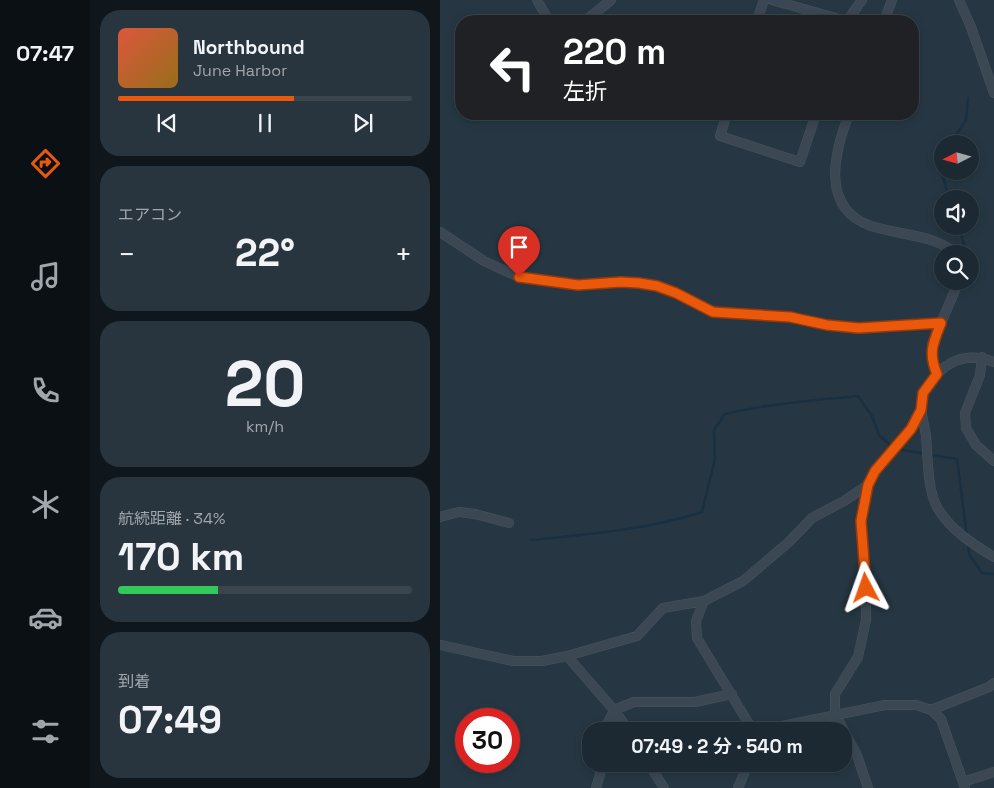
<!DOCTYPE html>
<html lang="ja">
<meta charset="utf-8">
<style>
:root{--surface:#1c2932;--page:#29353e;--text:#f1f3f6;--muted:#a0a6ac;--line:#3a454d;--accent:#ea580c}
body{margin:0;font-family:"Space Grotesk","Noto Sans JP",sans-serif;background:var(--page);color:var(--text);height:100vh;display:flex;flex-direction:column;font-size:19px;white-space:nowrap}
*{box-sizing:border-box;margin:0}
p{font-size:16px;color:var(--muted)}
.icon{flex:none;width:28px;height:28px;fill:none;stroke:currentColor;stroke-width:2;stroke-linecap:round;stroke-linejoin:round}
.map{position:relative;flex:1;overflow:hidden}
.details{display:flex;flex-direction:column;gap:10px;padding:10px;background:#0f171c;width:350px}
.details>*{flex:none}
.guide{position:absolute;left:15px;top:15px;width:464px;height:105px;border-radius:20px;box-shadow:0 2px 8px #0003,0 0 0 1px var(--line);background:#202124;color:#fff;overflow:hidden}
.needle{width:32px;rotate:264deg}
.buttons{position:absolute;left:494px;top:135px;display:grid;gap:10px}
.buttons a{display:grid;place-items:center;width:45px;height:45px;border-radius:50%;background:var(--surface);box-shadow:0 2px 8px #0003,0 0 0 1px var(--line);font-size:25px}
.speed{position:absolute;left:15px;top:708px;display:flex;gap:10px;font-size:25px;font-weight:700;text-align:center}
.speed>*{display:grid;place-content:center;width:65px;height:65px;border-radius:50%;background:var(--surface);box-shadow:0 2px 8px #0003,0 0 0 1px var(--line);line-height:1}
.speed .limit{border:8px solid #d22;background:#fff;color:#111}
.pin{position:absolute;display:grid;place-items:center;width:42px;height:42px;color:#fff;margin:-51px -21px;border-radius:50% 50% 50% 0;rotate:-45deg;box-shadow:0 0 5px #0007}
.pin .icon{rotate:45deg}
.me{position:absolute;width:55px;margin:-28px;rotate:356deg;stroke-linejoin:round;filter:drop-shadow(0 0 4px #0008)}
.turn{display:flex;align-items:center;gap:18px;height:105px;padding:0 25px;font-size:22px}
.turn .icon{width:65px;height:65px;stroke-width:2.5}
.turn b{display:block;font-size:35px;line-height:42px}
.big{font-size:38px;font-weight:600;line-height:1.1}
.details .widget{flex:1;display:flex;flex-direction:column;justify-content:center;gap:8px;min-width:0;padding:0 18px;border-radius:20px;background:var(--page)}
.details .dial{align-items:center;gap:0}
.dial b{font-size:65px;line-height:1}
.song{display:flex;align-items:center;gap:15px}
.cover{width:60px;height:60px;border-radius:8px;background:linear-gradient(135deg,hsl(10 70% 55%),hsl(40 70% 35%))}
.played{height:5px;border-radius:2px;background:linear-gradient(90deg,var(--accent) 60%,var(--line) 60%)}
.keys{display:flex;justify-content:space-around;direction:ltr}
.heat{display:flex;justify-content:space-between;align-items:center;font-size:28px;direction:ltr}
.charge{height:8px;border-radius:4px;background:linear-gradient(90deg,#34c759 34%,var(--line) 0)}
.trip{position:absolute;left:142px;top:722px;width:270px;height:50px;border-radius:20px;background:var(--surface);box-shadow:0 2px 8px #0003,0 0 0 1px var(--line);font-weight:600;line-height:50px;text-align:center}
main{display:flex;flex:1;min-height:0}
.menu{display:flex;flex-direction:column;width:90px;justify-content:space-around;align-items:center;background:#0b1014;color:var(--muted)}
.menu .icon{width:35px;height:35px}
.menu .current{color:var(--accent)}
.menu b{font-size:22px;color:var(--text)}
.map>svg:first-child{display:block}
</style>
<main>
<nav class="menu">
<b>07:47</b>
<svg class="icon current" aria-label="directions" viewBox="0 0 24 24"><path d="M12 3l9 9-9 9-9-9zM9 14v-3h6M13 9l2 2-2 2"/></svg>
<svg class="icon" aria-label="music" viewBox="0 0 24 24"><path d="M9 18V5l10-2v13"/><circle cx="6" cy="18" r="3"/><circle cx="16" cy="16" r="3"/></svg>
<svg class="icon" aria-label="phone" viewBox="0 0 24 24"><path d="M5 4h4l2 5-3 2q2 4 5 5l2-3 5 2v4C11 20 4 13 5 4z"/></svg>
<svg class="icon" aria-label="climate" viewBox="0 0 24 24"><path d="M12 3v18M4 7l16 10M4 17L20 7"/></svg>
<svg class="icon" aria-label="car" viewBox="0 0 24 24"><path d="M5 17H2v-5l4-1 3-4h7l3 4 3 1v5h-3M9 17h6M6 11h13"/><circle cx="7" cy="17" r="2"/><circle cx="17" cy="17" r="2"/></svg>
<svg class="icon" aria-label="filters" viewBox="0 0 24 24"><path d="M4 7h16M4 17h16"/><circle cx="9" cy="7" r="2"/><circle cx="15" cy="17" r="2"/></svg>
</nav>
<section class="details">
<div class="widget">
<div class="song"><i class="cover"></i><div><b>Northbound</b><p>June Harbor</p></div></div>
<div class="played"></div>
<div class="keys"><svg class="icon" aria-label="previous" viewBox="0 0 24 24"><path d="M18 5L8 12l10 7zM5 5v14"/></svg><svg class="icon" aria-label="pause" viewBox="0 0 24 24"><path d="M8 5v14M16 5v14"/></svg><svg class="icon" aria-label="next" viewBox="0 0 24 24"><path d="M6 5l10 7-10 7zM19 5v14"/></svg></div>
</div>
<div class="widget"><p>エアコン</p>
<div class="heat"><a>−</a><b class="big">22°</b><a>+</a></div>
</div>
<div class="widget dial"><b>20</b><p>km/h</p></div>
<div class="widget"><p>航続距離 · 34%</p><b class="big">170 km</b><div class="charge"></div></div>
<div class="widget"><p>到着</p><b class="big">07:49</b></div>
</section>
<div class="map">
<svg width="554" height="788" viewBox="0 0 554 788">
<rect width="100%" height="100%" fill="#263743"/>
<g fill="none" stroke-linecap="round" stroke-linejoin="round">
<path stroke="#183042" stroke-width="2.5" d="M510 144 526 120 528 98
M502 155 500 165 509 199
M518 226 527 253
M457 449 517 459 527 537
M91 540C149 534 206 530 262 512L275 459 274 430 285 414C329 404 373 400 418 396L432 416 439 435 452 447
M528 542 529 554 542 573 554 574"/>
<defs>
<path id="street" d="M97 0 109 21
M332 0 406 21
M519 0 531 27 554 93
M145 21 171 0
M317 21 324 0
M407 21 422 0
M444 21 452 0
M287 114 280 136 360 162 376 114
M409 114C394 153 380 208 431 226 450 232 472 234 491 240 501 243 510 249 518 254
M0 232 44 261 79 277 138 285 181 282 199 283 217 286 236 293 273 312 350 317 387 325 419 329 501 323
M542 357 540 375 525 413 526 428 536 445 554 461
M554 362C528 352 507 359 491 382 488 386 484 390 483 394 479 409 484 422 486 436 488 457 487 488 497 507 509 529 534 545 554 557
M497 374 493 364 492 344 519 281
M0 517 19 512 35 514 69 523
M264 601 256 621 257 638 312 729 317 731 445 705H476L491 710 501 719 525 788
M0 645 73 661H102L127 656 197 636 223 608 264 601 303 581 349 542 372 518 404 501 428 485
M127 656 174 710 189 731
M174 710 194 702H255L292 694
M491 710 549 687 554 683
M163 731C166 724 171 719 174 710
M209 764 224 788
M523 782 554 772
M156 788 163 764
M298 788 308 764
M428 788 417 755 395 714V694L418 657 426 620V588L421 521 428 485 435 471 471 429 481 410"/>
</defs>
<use href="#street" stroke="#47545f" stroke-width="10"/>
<use href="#street" stroke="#3b4853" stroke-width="9"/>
</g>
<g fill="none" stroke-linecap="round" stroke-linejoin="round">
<defs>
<path id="route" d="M79 277 138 285 181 282 199 283 217 286 236 293 273 312 350 317 387 325 419 328 501 323C493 343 488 353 497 374L483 393 481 410 471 429 435 471 428 485 421 521 426 588"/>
</defs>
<use href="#route" stroke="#983908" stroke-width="12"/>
<use href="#route" stroke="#ea580c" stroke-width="9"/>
</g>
</svg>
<div class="buttons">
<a><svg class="needle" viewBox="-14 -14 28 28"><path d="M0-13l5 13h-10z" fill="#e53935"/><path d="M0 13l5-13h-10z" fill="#a0a6ac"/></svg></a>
<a><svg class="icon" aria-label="sound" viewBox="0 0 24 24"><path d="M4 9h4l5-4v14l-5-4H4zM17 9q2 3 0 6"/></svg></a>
<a><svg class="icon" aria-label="search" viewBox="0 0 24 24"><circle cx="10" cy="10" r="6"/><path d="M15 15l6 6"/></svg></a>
</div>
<div class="speed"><div class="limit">30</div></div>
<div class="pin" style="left:79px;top:277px;background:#d93025"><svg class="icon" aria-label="arrive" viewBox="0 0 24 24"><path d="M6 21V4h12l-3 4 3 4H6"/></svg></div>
<svg class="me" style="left:426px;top:588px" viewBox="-20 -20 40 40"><path d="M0-17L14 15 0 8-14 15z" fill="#ea580c" stroke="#fff" stroke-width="4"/></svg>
<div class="trip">07:49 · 2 分 · 540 m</div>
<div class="guide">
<div class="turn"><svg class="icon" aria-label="left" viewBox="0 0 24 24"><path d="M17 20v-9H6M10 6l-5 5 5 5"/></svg><div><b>220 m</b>左折</div></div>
</div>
</div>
</main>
